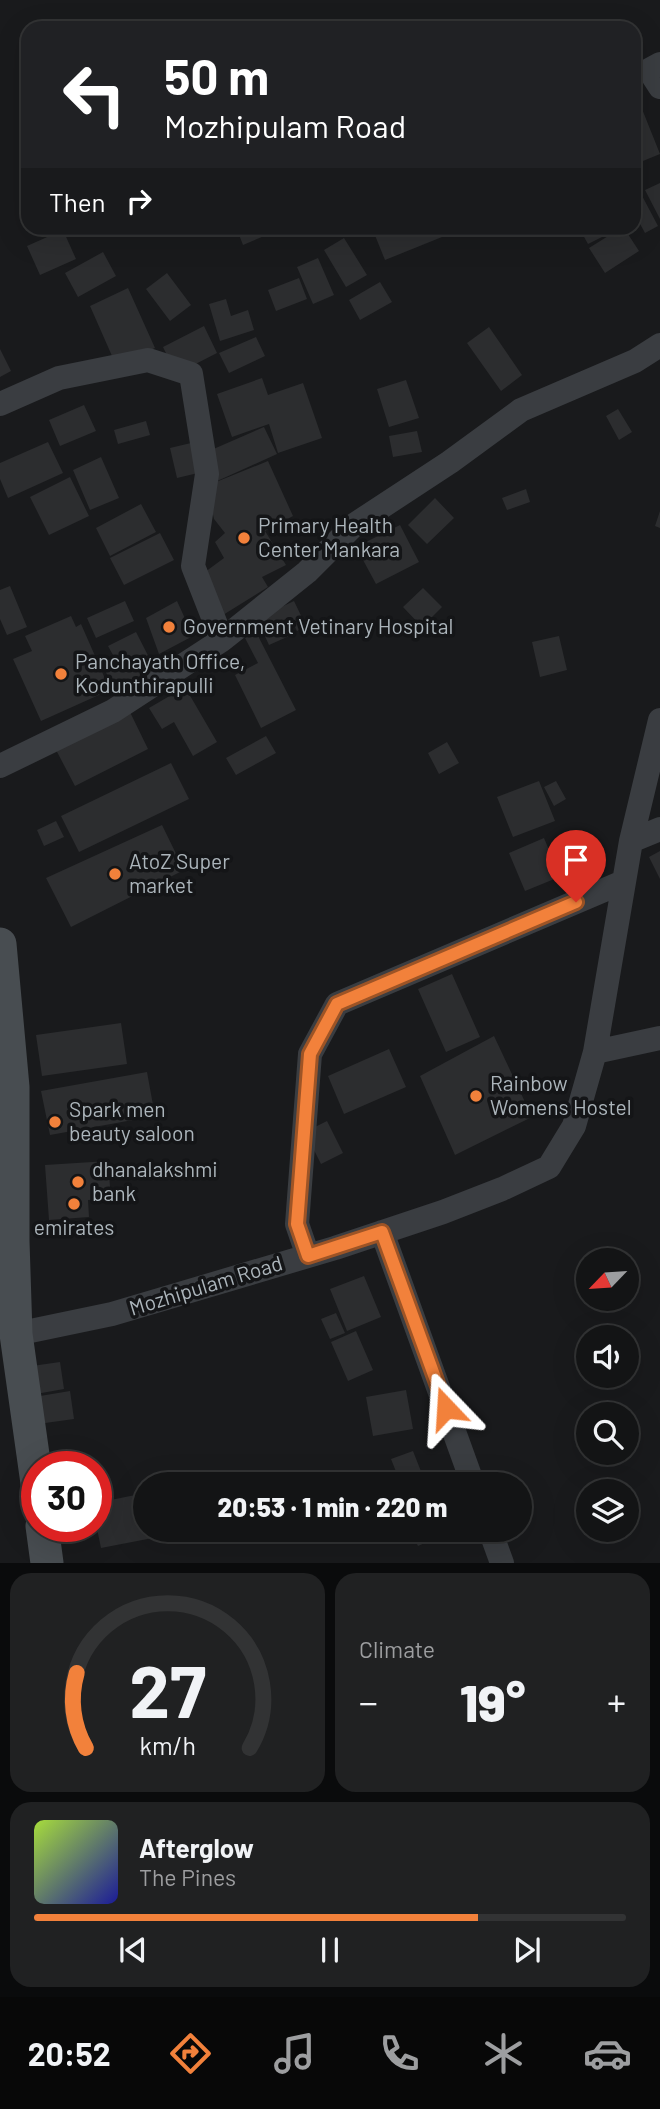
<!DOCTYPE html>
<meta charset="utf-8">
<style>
:root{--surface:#131415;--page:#202122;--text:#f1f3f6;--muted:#9d9ea0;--line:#323334;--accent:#f2813b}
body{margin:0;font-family:Barlow,sans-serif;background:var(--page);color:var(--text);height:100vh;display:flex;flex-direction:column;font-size:26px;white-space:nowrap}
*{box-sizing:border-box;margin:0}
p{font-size:23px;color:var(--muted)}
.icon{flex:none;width:38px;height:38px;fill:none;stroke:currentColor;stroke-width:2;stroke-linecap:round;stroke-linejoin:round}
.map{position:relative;height:1563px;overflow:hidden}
.sheet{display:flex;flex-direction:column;gap:10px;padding:10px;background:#0a0b0c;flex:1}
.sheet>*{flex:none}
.hud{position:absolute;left:21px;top:21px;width:620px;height:214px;border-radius:21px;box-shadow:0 7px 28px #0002,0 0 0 2px var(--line);background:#202124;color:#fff;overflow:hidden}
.needle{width:46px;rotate:245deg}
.controls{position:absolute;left:576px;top:1248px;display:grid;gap:14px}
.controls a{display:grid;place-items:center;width:63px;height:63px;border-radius:50%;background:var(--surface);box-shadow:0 7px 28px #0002,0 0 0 2px var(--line);font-size:35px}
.speed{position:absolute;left:21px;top:1451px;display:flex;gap:14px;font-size:35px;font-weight:700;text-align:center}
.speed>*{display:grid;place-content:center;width:91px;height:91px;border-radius:50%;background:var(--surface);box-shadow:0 7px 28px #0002,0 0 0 2px var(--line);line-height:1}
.speed .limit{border:10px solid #d22;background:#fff;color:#111}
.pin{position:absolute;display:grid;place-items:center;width:60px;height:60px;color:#fff;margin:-72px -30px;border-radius:50% 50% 50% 0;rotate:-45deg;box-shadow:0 0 7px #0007}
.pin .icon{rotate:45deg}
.me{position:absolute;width:77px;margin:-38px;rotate:340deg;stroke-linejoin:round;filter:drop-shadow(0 0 5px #0008)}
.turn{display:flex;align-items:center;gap:24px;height:147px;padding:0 28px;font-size:32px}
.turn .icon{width:91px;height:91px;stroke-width:2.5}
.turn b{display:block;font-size:49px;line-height:60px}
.then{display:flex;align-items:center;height:66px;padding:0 28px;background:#0003;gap:14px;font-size:26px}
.big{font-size:52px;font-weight:800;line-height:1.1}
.sheet .tile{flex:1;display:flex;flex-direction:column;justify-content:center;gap:10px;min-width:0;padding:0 24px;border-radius:21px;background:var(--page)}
.sheet .dial{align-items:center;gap:0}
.dial svg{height:182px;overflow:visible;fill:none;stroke:var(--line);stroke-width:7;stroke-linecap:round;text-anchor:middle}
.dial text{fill:var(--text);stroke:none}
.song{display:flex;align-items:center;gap:21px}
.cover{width:84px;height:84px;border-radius:10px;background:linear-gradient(135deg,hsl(80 70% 55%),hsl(240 70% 35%))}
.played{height:7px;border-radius:4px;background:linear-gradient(90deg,var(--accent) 75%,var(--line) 75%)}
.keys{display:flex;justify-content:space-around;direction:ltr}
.heat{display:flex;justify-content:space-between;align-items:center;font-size:38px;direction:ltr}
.sheet .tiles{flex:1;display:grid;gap:10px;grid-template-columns:1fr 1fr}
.tile:last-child{grid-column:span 2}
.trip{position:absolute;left:133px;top:1472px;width:399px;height:70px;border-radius:35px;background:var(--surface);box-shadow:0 7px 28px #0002,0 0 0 2px var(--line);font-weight:800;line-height:70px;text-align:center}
.tab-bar{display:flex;height:112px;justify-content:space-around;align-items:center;background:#080808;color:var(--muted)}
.tab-bar .icon{width:49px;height:49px}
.tab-bar .selected{color:var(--accent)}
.tab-bar b{font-size:32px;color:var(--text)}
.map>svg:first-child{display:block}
</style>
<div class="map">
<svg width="660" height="1563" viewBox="0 0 660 1563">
<rect width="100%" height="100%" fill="#191a1c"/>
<path fill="#2c2d2f" d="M618 19 622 28H600Z
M218 21 222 28H204Z
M640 104 660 154 638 163 634 155V107Z
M660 183V219L645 190Z
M639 190 658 226 645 233 638 220 634 223V193Z
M248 228H267L269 234 243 245 238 232Z
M372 228H438L442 237 385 260Z
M579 228H620L588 244Z
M621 228H624L639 251 605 273 589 248Z
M63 230 76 259 40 275 27 246Z
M344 238 367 275 346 287 324 250Z
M103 252 116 276 78 297 65 273Z
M318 258 334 295 313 304 297 267Z
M167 273 191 305 170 321 146 289Z
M299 278 307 299 276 311 268 290Z
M380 282 392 302 360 320 349 300Z
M128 288 155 348 116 365 90 306Z
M226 299 231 316 248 310 254 330 220 341 209 304Z
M204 326 217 353 176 374 163 347Z
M489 327 522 375 501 391 467 343Z
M256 337 265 356 229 373 219 353Z
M0 349 11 371 0 377Z
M262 378 268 395 303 383 322 438 278 453 269 424 232 437 217 394Z
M406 380 419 418 389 427 377 389Z
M84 405 96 431 60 446 49 420Z
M618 409 632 432 619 440 606 416Z
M146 421 150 435 118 444 114 430Z
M264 427 277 454 215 482 202 454Z
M417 431 422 452 393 457 389 436Z
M48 442 63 473 8 498 0 479V463Z
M191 443 198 473 177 478 170 448Z
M101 457 119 498 90 510 73 470Z
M268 461 293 516 265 531 286 565 262 577 268 587 223 615 201 575 224 558 215 542 225 533 214 519 212 510 216 482Z
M70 477 89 516 49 535 30 497Z
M526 489 530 502 507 510 502 498Z
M435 498 454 518 427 544 408 525Z
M141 504 156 532 110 556 96 528Z
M660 511V528L655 526Z
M400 525 419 562 376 584 356 547Z
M160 533 174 560 124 585 110 558Z
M10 586 27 627 7 635 0 619V590Z
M423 588 442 607 422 627 403 607Z
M125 601 134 621 96 638 87 618Z
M177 601 193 636 159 654 146 618Z
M294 601 306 626 297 631 290 617 259 632 254 620Z
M71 616 76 627 81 624 110 690 41 721 13 659 32 651 25 636Z
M290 621 296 633 269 645 263 632Z
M136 632 158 675 117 695 101 662 113 655 108 646Z
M256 632 296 710 261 728 235 675 258 663 245 638Z
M559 636 567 670 540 677 532 642Z
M185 687 217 742 193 756 174 722 162 729 149 708Z
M129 710 148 749 75 786 55 748Z
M266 736 276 753 236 775 226 758Z
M447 742 459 763 439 774 428 753Z
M171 763 189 799 79 852 61 816Z
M539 781 555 821 513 837 497 797Z
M556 781 566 799 554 806 544 787Z
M56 821 64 837 44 846 37 830Z
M162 825 184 870 71 927 46 878Z
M544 838 549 850 563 845 574 871 525 891 509 853Z
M660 851V879L649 857Z
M452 974 480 1037 446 1052 418 989Z
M121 1023 127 1064 42 1076 36 1035Z
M494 1036 532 1117 455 1155 420 1076Z
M389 1049 406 1087 344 1114 328 1076Z
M147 1072 155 1116 50 1135 41 1091Z
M327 1121 343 1153 321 1164 305 1132Z
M108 1161 111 1199 88 1200 89 1217 49 1220 45 1165Z
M364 1276 381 1317 347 1331 330 1289Z
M336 1313 345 1333 330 1339 321 1319Z
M356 1331 373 1370 348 1381 331 1342Z
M60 1362 64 1389 36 1394 32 1366Z
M406 1390 413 1429 373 1436 366 1397Z
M70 1391 74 1419 38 1424 34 1397Z
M413 1451 424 1479 410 1484H401L391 1459Z
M145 1493V1530L189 1531 101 1548 96 1524V1503Z
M410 1530H454L418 1546Z"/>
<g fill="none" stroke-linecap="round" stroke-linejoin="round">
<path stroke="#3a3d41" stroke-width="24" d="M660 64 649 70 660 87
M0 404 59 378 148 360 191 374 207 474 193 566 222 640
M0 766 113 711 222 640 307 572 354 525 450 462 521 410 635 361 660 345
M631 841 660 829
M595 1052 660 1038
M382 1232 473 1484
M308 1256 297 1224 310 1054 337 1004 623 882
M16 1334 112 1314 335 1248 443 1212 502 1189 549 1167 574 1126 595 1052 631 841 660 720
M490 1530 502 1563"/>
<path stroke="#484d51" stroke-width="33" d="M0 944 13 1087V1241L16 1334 37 1483
M42 1526 47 1563"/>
</g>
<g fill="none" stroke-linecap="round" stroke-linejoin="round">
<defs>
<path id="route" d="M446 1408 382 1232 308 1256 297 1224 310 1054 337 1004 576 902"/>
</defs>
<use href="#route" stroke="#9d5426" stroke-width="18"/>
<use href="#route" stroke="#f2813b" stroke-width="12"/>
</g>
<g fill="#f2813b" stroke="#141517" stroke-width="2.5">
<circle cx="244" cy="538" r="7"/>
<circle cx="169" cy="627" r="7"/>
<circle cx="61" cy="674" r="7"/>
<circle cx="115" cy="874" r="7"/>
<circle cx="476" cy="1096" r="7"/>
<circle cx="55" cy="1122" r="7"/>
<circle cx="78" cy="1182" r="7"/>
<circle cx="74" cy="1204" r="7"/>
</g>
<g text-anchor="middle" stroke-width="7" stroke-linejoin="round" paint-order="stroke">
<g font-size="21" fill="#acb5bb" stroke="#141517" text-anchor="start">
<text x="258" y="533">Primary Health<tspan x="258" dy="24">Center Mankara</tspan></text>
<text x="183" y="634">Government Vetinary Hospital</text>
<text x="75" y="669">Panchayath Office,<tspan x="75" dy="24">Kodunthirapulli</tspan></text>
<text x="129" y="869">AtoZ Super<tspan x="129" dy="24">market</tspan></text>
<text x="490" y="1091">Rainbow<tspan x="490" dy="24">Womens Hostel</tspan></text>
<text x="69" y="1117">Spark men<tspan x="69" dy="24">beauty saloon</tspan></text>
<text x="92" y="1177">dhanalakshmi<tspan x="92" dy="24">bank</tspan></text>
<text x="74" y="1235" text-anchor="middle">emirates</text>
</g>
<g font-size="21" fill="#acb5bb" stroke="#141517">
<text transform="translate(206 1286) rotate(-17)" y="7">Mozhipulam Road</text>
</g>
</g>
</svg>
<div class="controls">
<a><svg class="needle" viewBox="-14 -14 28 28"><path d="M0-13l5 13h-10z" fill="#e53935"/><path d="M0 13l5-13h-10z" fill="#9d9ea0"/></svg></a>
<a><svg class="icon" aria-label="sound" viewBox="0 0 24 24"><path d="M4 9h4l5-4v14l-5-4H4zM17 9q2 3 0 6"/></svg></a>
<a><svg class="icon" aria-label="search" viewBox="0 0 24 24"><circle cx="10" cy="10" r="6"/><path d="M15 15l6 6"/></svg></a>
<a><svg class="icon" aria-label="layers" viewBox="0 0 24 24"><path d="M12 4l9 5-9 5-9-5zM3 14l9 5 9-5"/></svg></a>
</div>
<div class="speed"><div class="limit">30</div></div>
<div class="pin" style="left:576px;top:902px;background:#d93025"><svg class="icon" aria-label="arrive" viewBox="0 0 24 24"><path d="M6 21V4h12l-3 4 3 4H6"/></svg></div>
<svg class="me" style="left:446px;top:1408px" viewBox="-20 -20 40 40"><path d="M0-17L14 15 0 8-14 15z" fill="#f2813b" stroke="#fff" stroke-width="4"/></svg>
<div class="trip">20:53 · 1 min · 220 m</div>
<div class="hud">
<div class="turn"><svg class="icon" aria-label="left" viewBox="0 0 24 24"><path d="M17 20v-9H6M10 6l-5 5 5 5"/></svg><div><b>50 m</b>Mozhipulam Road</div></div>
<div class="then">Then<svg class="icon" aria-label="right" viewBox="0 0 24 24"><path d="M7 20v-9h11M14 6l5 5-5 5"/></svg></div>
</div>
</div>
<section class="sheet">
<div class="tiles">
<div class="tile dial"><svg viewBox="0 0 100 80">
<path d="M14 69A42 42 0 1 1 86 69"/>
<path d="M14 69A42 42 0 0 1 10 36" stroke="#f2813b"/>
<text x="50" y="56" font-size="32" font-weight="700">27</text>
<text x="50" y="72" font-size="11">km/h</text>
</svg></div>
<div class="tile"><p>Climate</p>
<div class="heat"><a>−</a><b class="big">19°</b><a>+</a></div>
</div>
<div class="tile">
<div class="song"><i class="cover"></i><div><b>Afterglow</b><p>The Pines</p></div></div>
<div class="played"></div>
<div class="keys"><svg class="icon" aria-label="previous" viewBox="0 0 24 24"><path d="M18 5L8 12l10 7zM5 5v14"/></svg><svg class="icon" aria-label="pause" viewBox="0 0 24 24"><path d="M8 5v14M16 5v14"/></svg><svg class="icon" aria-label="next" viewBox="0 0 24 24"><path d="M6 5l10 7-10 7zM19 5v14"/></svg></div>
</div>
</div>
</section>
<nav class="tab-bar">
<b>20:52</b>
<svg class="icon selected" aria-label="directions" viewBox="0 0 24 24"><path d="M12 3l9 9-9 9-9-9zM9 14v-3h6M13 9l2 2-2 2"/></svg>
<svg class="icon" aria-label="music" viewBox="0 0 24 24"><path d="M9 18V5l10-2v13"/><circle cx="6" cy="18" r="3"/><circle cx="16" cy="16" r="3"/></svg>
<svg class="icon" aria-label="phone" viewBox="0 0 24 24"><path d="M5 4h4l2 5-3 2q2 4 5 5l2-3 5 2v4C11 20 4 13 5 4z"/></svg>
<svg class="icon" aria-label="climate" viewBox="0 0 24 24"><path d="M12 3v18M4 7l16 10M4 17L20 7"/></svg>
<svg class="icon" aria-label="car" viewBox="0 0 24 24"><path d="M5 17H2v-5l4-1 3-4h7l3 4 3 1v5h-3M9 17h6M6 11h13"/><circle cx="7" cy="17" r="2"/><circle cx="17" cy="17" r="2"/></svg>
</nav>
